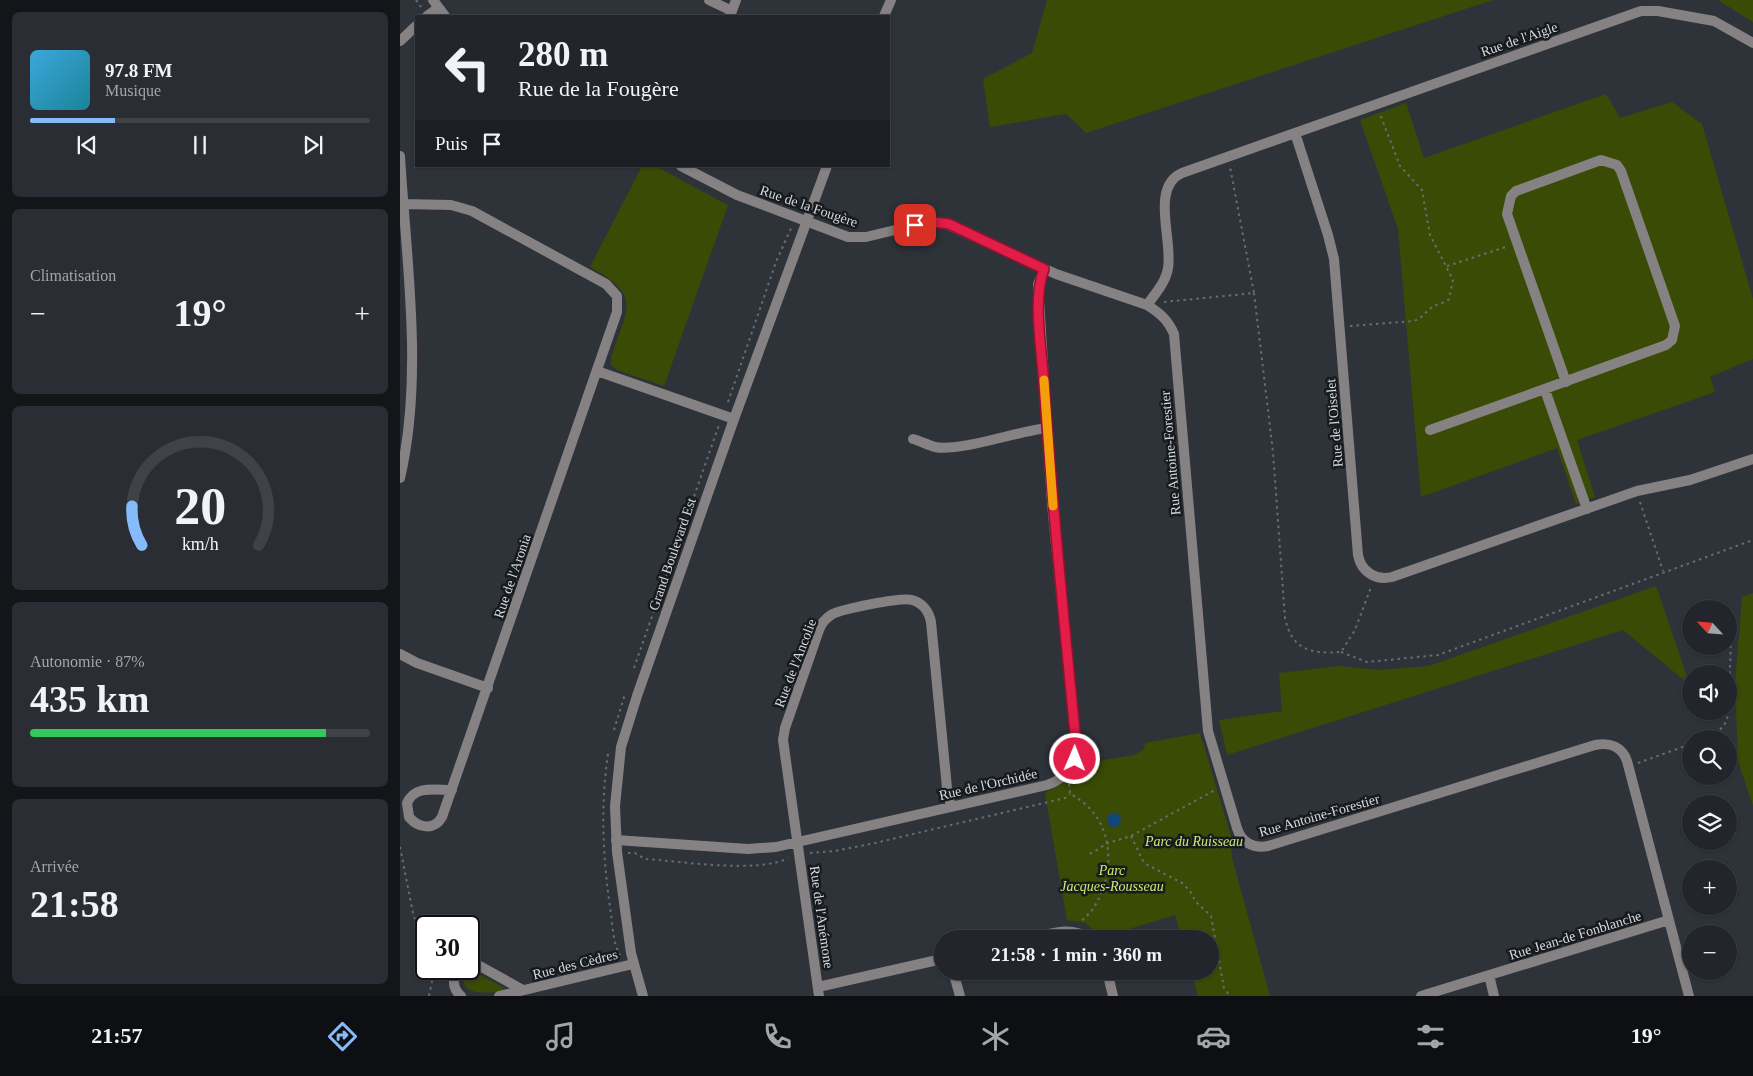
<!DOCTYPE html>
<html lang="fr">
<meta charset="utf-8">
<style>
:root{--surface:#22262c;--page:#2a2e34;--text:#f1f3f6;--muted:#a2a5a9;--line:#3f4348;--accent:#86bbfb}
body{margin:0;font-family:"Times New Roman",serif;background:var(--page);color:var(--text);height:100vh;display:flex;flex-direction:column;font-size:19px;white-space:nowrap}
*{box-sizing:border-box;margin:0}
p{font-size:16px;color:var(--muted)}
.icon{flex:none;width:28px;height:28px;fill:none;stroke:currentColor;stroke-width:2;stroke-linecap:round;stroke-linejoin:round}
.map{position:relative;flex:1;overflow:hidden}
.panel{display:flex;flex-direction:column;gap:12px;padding:12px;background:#131518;width:400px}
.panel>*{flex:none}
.hud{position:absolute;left:15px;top:15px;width:475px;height:152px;border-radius:0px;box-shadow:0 1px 4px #0004,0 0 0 1px var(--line);background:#22262c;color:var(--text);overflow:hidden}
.needle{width:32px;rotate:296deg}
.tools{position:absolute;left:1282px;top:600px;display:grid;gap:10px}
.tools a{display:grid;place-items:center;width:55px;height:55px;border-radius:50%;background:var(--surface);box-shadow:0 1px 4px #0004,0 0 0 1px var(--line);font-size:25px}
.speed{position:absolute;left:15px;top:915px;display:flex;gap:10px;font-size:25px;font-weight:700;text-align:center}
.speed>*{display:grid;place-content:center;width:65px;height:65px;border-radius:50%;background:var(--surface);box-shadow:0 1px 4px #0004,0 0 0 1px var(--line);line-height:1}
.speed .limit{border:2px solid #111;border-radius:8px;background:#fff;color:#111}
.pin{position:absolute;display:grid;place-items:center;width:42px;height:42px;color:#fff;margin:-21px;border-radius:10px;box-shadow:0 2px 8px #0006}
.me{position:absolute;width:55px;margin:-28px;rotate:1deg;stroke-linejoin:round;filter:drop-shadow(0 0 4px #0008)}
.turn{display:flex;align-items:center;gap:18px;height:105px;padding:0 20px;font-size:22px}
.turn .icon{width:65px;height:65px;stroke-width:2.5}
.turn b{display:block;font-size:35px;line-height:42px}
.then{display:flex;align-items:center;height:48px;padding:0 20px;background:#0003;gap:10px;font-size:19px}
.big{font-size:38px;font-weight:600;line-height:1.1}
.panel .card{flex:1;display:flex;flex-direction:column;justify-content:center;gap:8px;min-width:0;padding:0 18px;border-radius:8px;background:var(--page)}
.panel .dial{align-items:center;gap:0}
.dial svg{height:130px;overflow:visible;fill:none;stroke:var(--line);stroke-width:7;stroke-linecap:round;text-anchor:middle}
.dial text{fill:var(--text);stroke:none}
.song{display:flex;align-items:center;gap:15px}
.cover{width:60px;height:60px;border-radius:8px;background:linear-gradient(135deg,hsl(200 70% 55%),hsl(190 70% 35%))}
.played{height:5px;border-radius:2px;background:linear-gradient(90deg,var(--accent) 25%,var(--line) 25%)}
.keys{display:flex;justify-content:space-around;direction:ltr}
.heat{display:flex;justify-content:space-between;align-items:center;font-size:28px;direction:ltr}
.charge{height:8px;border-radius:4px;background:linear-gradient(90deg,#34c759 87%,var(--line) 0)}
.trip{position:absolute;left:534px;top:930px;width:285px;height:50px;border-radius:25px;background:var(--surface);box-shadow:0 1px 4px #0004,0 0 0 1px var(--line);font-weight:600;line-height:50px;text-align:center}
.tab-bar{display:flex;height:80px;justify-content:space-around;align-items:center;background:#0e0f12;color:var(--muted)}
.tab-bar .icon{width:35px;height:35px}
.tab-bar .current{color:var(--accent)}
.tab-bar b{font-size:22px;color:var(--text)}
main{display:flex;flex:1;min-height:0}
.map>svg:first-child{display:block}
</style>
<main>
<section class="panel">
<div class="card">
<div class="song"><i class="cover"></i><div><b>97.8 FM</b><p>Musique</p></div></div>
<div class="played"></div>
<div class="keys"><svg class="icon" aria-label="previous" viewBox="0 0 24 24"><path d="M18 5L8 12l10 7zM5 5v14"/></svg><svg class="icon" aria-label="pause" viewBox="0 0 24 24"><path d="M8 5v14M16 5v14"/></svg><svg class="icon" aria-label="next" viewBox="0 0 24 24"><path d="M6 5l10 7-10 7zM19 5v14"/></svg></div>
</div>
<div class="card"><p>Climatisation</p>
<div class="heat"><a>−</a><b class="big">19°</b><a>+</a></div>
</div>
<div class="card dial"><svg viewBox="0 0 100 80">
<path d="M14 69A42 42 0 1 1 86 69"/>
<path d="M14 69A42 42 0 0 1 8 45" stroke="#86bbfb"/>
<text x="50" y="56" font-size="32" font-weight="700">20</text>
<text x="50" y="72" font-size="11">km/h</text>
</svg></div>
<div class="card"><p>Autonomie · 87%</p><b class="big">435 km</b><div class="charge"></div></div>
<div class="card"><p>Arrivée</p><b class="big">21:58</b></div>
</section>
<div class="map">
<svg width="1353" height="996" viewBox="0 0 1353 996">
<rect width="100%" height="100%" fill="#2e333a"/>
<path fill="#3a4b05" d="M647 0H1093L686 133 666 114 590 127 583 79 632 53Z
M1318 0H1353V22Z
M1206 94 1220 118 1272 102 1302 124 1353 299V359L1310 377 1315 392 1177 440 1195 497 1176 504 1157 448 1021 497 998 229 960 120 1006 103 1024 158Z
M242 166H255L328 205 264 386 217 370 211 365V358C227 309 243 295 190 267Z
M1256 586 1290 685 1223 630 827 755 819 720 882 711 879 673 939 666 979 670 1029 666Z
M1353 593V806L1338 761 1335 683 1342 597Z
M800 733 831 836 832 858 870 996H798L791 971H810V939H782L775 915 703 937 685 923 667 920 645 793 677 775 680 764 734 755 744 749 745 743Z
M74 972 103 987V991C87 993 64 996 63 979L67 973Z"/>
<path fill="#144579" d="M707 820a7 7 0 1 1 14 0a7 7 0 1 1-14 0Z"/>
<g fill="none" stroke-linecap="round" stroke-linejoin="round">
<path stroke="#696d73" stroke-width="2" stroke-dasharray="2.5 4" stroke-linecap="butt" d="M16 0 21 7
M1047 266 1106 247
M854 293 873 452 885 618C892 650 910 654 941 652L955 630 971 587
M764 302 854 293 830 167
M950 326 1014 321C1028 316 1025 306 1046 302L1049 299 1053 280 1030 235 1022 190 1000 166 980 114
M328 402 376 262 392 226
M1240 502 1263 571
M941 652 967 662 1038 655 1353 540
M234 668 319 425
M1329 700 1332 609
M214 730 225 694
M1303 739C1316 733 1328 728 1328 711
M208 754C200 809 203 860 211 914 213 927 213 944 220 955
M1238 763 1291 744
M669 784 670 794C714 816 718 870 693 909 690 914 684 917 680 923
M731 836 744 863 782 883 790 891 796 902 811 916 824 988 830 996
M0 847 13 913 26 954
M228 853H235L245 859C280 861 358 874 388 858
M410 853 435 851 475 843 665 798 670 794
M690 854 708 843 731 836 815 790
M29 996 32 982 31 969"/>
<path stroke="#868182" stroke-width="10" d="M33 0 45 16
M309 0 332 11
M27 16 38 8
M330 16 336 0
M0 41 16 26
M895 133 1241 11H1258L1314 21 1353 43
M0 156C6 259 24 376 0 478
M281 166 337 195 448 237H466L528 222 544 223 656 274 747 305C760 313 768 320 774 334L808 731 837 828C841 842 853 849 868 846L1195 745C1210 742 1222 747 1227 761L1289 996
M3 204 51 205 72 211 206 284 217 296V312L42 817C34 831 18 828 9 817L7 803C15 785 35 790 52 790
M747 305C755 294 766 282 768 268 773 240 750 187 782 173L895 133 928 235 934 259 958 555C961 571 975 581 992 577L1237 491 1290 480 1353 459
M197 371 334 419
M1145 390 1187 509
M1030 430C1109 402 1187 374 1266 345L1272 340 1275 326 1221 171 1217 165 1201 160 1116 191 1111 196 1107 214 1166 382
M513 439C520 441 528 445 535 447 560 452 618 431 647 428
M0 654 17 663 88 688
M216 840 348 849 376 847 647 785C666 779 676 764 676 744L652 504 638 284 644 269
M629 939C650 934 670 925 690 939
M69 963 78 965 123 990
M59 969C52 978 52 988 61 996
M553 971 560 996
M707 971 713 996
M1089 975 1094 996
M418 987 542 959
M99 996 233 964
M419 996 383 740 385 728 419 630C421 624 425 619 431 615 440 609 502 597 512 600 523 603 529 612 531 622L547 788 551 807
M1021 996 1269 920"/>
<path stroke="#868182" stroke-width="10" d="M484 16 491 0
M243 996 231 953 217 852 215 806 221 747 237 696 334 419 427 166"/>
</g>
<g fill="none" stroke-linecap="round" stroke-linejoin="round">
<defs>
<path id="route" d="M515 225 533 222 549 224 644 269C632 300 642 350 644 385 652 504 664 623 676 742L675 759"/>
</defs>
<use href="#route" stroke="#92132f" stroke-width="12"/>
<use href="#route" stroke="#e11d48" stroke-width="9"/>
<path stroke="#f59e0b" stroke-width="9" d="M644 380 653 506"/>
</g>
<g text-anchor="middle" stroke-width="5" stroke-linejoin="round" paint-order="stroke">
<g font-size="14" fill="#d7dade" stroke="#181b1e">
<text transform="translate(1119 39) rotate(-19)" y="5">Rue de l'Aigle</text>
<text transform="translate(409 206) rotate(19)" y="5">Rue de la Fougère</text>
<text transform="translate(934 423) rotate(-95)" y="5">Rue de l'Oiselet</text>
<text transform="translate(770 453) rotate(-95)" y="5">Rue Antoine-Forestier</text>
<text transform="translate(272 554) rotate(-71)" y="5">Grand Boulevard Est</text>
<text transform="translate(112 576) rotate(-71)" y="5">Rue de l'Aronia</text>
<text transform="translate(395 663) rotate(-69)" y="5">Rue de l'Ancolie</text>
<text transform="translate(588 784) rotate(-13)" y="5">Rue de l'Orchidée</text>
<text transform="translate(919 815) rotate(-16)" y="5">Rue Antoine-Forestier</text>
<text transform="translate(422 917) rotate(82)" y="5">Rue de l'Anémone</text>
<text transform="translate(1175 935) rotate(-17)" y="5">Rue Jean-de Fonblanche</text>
<text transform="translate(175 964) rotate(-14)" y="5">Rue des Cèdres</text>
</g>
<g font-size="14" font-style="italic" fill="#c8ed70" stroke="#181b1e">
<text x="794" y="846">Parc du Ruisseau</text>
<text x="712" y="875">Parc<tspan x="712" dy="16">Jacques-Rousseau</tspan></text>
</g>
</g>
</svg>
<div class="tools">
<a><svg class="needle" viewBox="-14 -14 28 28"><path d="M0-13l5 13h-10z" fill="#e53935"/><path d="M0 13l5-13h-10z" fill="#a2a5a9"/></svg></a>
<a><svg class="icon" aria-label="sound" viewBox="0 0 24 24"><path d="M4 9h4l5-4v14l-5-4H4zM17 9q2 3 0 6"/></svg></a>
<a><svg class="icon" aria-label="search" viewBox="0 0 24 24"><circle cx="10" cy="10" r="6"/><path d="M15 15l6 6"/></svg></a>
<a><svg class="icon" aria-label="layers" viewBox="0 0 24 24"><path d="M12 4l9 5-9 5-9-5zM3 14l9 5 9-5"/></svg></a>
<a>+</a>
<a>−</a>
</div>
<div class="speed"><div class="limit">30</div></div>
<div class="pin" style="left:515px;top:225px;background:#d93025"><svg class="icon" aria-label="arrive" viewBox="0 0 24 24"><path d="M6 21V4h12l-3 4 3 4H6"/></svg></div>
<svg class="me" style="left:675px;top:759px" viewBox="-20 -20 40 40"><circle r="17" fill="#e11d48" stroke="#fff" stroke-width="3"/><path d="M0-11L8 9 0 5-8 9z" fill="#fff"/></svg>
<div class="trip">21:58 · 1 min · 360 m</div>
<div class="hud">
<div class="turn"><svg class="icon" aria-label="left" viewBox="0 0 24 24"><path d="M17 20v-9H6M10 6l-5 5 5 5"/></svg><div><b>280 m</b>Rue de la Fougère</div></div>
<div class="then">Puis<svg class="icon" aria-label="arrive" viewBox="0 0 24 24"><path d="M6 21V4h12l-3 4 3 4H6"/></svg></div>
</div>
</div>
</main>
<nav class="tab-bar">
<b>21:57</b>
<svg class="icon current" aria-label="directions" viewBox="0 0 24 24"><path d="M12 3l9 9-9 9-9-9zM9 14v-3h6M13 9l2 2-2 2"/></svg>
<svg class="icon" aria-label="music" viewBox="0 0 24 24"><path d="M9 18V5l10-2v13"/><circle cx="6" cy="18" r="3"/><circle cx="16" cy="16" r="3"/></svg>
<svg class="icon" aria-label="phone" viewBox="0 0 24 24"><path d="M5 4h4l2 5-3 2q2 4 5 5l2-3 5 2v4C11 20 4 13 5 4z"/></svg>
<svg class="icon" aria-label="climate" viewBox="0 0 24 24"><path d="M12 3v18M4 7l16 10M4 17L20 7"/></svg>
<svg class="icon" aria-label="car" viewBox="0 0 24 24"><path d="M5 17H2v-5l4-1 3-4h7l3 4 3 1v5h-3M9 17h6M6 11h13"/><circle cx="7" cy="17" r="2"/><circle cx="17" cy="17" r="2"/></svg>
<svg class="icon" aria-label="filters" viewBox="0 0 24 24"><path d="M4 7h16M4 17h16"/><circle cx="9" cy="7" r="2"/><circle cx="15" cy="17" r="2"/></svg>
<b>19°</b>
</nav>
